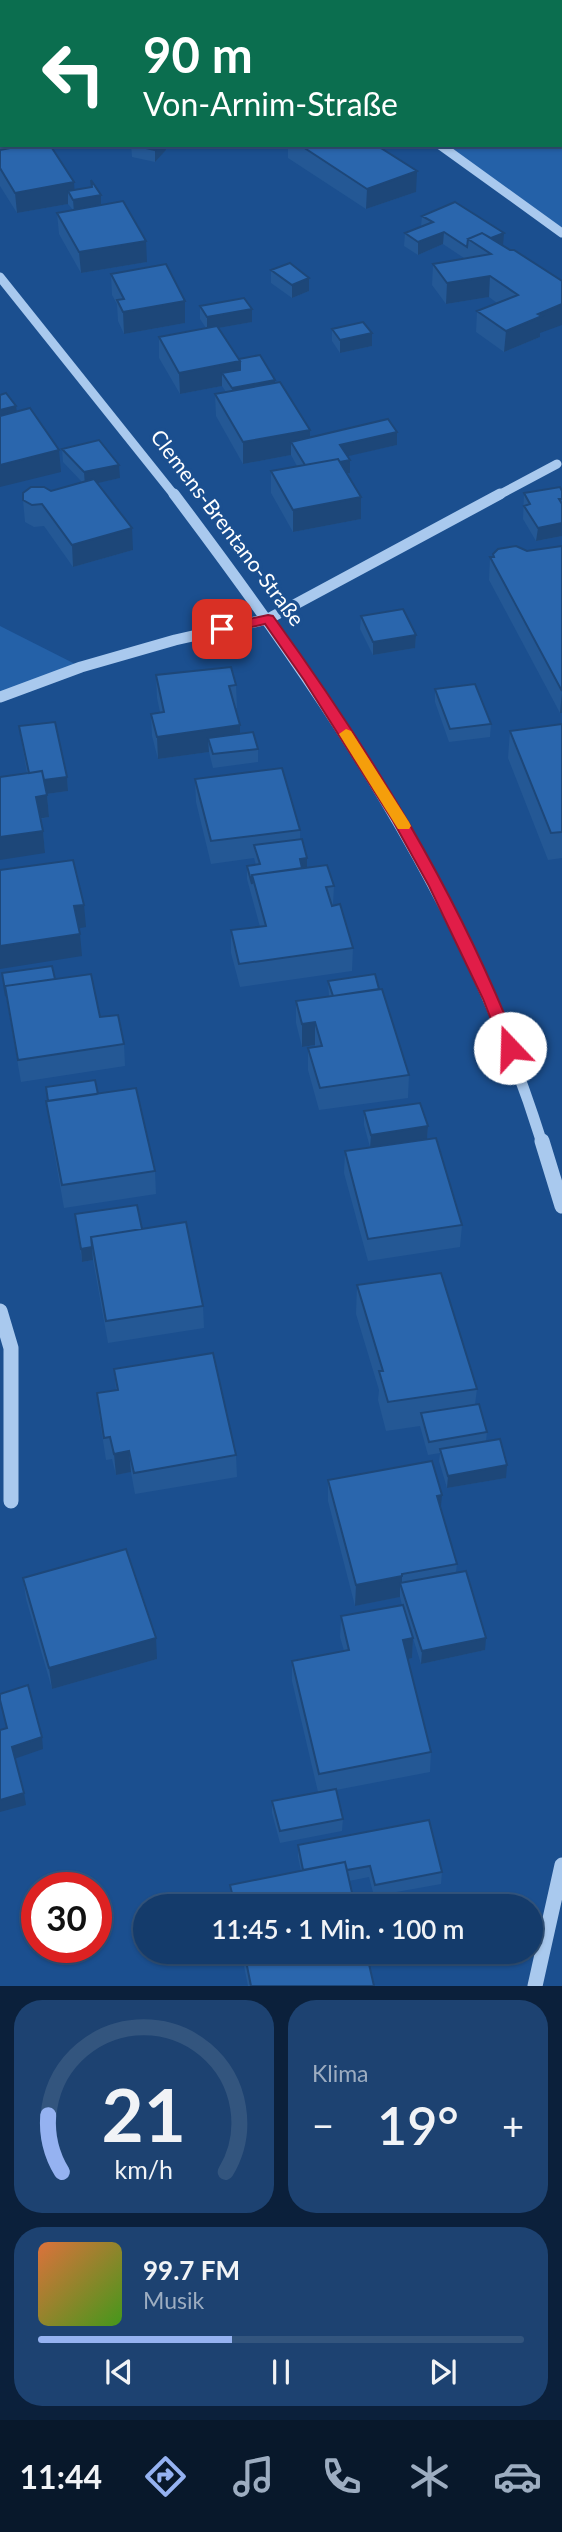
<!DOCTYPE html>
<html lang="de">
<meta charset="utf-8">
<style>
:root{--surface:#143b6b;--page:#1d4271;--text:#f1f3f6;--muted:#9dadc1;--line:#33557e;--accent:#95b2f1}
body{margin:0;font-family:Lato,sans-serif;background:var(--page);color:var(--text);height:100vh;display:flex;flex-direction:column;font-size:26px;white-space:nowrap}
*{box-sizing:border-box;margin:0}
p{font-size:23px;color:var(--muted)}
.icon{flex:none;width:38px;height:38px;fill:none;stroke:currentColor;stroke-width:2;stroke-linecap:round;stroke-linejoin:round}
.map{position:relative;height:1986px;overflow:hidden}
.panel{display:flex;flex-direction:column;gap:14px;padding:14px;background:#0b203b;flex:1}
.panel>*{flex:none}
.top-card{position:absolute;left:0px;top:0px;width:564px;height:147px;box-shadow:0 2px 5px #0004,0 0 0 2px var(--line);background:#0b6e4f;color:#fff;overflow:hidden}
.speed{position:absolute;left:21px;top:1872px;display:flex;gap:14px;font-size:35px;font-weight:700;text-align:center}
.speed>*{display:grid;place-content:center;width:91px;height:91px;border-radius:50%;background:var(--surface);box-shadow:0 2px 5px #0004,0 0 0 2px var(--line);line-height:1}
.speed .limit{border:10px solid #d22;background:#fff;color:#111}
.pin{position:absolute;display:grid;place-items:center;width:60px;height:60px;color:#fff;margin:-30px;border-radius:14px;box-shadow:0 4px 10px #0006}
.me{position:absolute;width:77px;margin:-38px;rotate:339deg;stroke-linejoin:round;filter:drop-shadow(0 0 5px #0008)}
.turn{display:flex;align-items:center;gap:24px;height:147px;padding:0 28px;font-size:32px}
.turn .icon{width:91px;height:91px;stroke-width:2.5}
.turn b{display:block;font-size:49px;line-height:60px}
.big{font-size:52px;font-weight:600;line-height:1.1}
.panel .widget{flex:1;display:flex;flex-direction:column;justify-content:center;gap:10px;min-width:0;padding:0 24px;border-radius:28px;background:var(--page)}
.panel .dial{align-items:center;gap:0}
.dial svg{height:182px;overflow:visible;fill:none;stroke:var(--line);stroke-width:7;stroke-linecap:round;text-anchor:middle}
.dial text{fill:var(--text);stroke:none}
.song{display:flex;align-items:center;gap:21px}
.cover{width:84px;height:84px;border-radius:10px;background:linear-gradient(135deg,hsl(20 70% 55%),hsl(100 70% 35%))}
.played{height:7px;border-radius:4px;background:linear-gradient(90deg,var(--accent) 40%,var(--line) 40%)}
.keys{display:flex;justify-content:space-around;direction:ltr}
.heat{display:flex;justify-content:space-between;align-items:center;font-size:38px;direction:ltr}
.panel .tiles{flex:1;display:grid;gap:14px;grid-template-columns:1fr 1fr}
.widget:last-child{grid-column:span 2}
.trip{position:absolute;left:133px;top:1894px;width:410px;height:70px;border-radius:35px;background:var(--surface);box-shadow:0 2px 5px #0004,0 0 0 2px var(--line);font-weight:600;line-height:70px;text-align:center}
.dock{display:flex;height:112px;justify-content:space-around;align-items:center;background:#08182b;color:var(--muted)}
.dock .icon{width:49px;height:49px}
.dock .selected{color:var(--accent)}
.dock b{font-size:32px;color:var(--text)}
.map>svg:first-child{display:block}
</style>
<div class="map">
<svg width="562" height="1986" viewBox="0 0 562 1986">
<rect width="100%" height="100%" fill="#1b4f8f"/>
<path fill="#2461a8" d="M239 0H562V233L440 145H562V2Z
M0 626 81 667 0 702Z"/>
<g fill="none" stroke-linecap="round" stroke-linejoin="round">
<path stroke="#a9c9ee" stroke-width="9" d="M239 0 241 2
M440 145 562 233
M0 277 175 496
M497 496 557 464"/>
<path stroke="#a9c9ee" stroke-width="11" d="M174 494C326 696 466 899 542 1143
M0 697 81 667 175 640 268 619 500 494"/>
<path stroke="#a9c9ee" stroke-width="15" d="M542 1141 562 1206
M0 1311 11 1348V1501
M535 1986 562 1865"/>
</g>
<path fill="#245895" d="M120 0H176L171 2H123Z
M0 91 2 145 74 182V190L91 187V180L101 205 147 262 81 273 59 234 57 213 73 210 68 204 17 213 0 186Z
M131 145H165L166 150 155 162 132 157Z
M288 145H382V149L416 192 366 209 288 158Z
M422 216 503 245 540 333V337L504 352 476 332 477 311 497 303 489 297 446 304 432 285 433 264 464 258 443 244 418 255 404 246 405 233 421 227Z
M271 270 309 278V291L292 298 271 283Z
M111 274 185 301V323L124 334 118 321 117 304 112 295Z
M200 306 252 309V322L218 328 239 359 275 383 310 430V438L397 445 347 456 350 460V473L347 474 361 497V519L293 532 271 493V471L297 466 291 455 243 464 216 416 215 394 226 392 222 386 180 394 159 358V337L206 328 200 319Z
M332 329 372 346 340 353 332 341Z
M62 449 120 478 97 483 133 550 73 567 44 526 34 527 25 522 23 500 82 482 63 462Z
M562 491V536L536 541 523 519 524 493Z
M562 546V713H560L489 580 490 557H493V554L527 551Z
M361 616 416 635 415 648 373 655 360 629Z
M156 675 236 685 237 708H235L240 734 258 749V762L213 768 209 752 158 759 152 736 151 714 160 712 157 698Z
M435 689 491 724 490 737 449 742 435 702Z
M562 724V858L548 860 508 758 510 731Z
M19 726 67 777 68 791 47 794 49 817 41 819 43 831 45 853 27 773 21 739Z
M195 779 300 830V839L307 868 334 886 333 905 353 948 352 971 240 987 231 953V930L260 927 247 879V866L256 865 254 858 211 864 196 802Z
M2 973 55 979 100 1017 124 1044 125 1066 21 1082Z
M328 981 409 1075 408 1098 319 1110 308 1070V1048L315 1047V1045L302 1047 296 1023V1001L329 996Z
M46 1087 98 1094 155 1171 156 1194 64 1208 49 1123Z
M364 1111 428 1126 427 1139 462 1225 460 1247 368 1261 344 1173 345 1151 370 1147 364 1125Z
M75 1214 142 1229 203 1306 204 1328 108 1343 93 1260 82 1262Z
M357 1285 477 1389 475 1405 487 1432 486 1441 506 1478 447 1488 439 1461 440 1453 428 1455 420 1426 386 1431 378 1400 379 1390 356 1314Z
M114 1369 236 1455 237 1477 135 1494 131 1472 116 1475 112 1459 106 1460 99 1415 97 1393 116 1390Z
M328 1480 441 1509 457 1564 456 1572 485 1650 421 1664 413 1638 412 1658 408 1659 431 1752 430 1772 336 1790 343 1819 342 1831 280 1843 272 1813V1801L318 1792 292 1681V1661L344 1651 340 1637 341 1616 402 1605 400 1597 355 1606 328 1501Z
M23 1578 157 1659 52 1689 26 1599Z
M298 1845 442 1872 441 1884 374 1896 369 1877 349 1881 355 1906H231L230 1885 301 1871 298 1857Z
M241 1951H366L374 1986H248Z"/>
<path fill="#1d4779" d="M129 0H138V2H129Z
M149 0H176L171 2H149Z
M0 68H2V88H0Z
M158 145H165L166 150 155 162V150Z
M417 171 416 192 366 209 367 189Z
M74 182 75 200 101 195V207L74 212 73 200 68 191V204L17 213 15 193Z
M444 232 443 244 418 255V242Z
M504 233 503 245 487 251 476 244Z
M146 241 147 262 81 273 79 252Z
M490 276 489 297 446 304 447 283Z
M309 278V291L292 298V285Z
M185 301V323L124 334 123 312Z
M562 304V325L540 333V337L504 352 506 331 538 314Z
M252 309V322L207 330V317Z
M372 333V346L340 353V340Z
M240 361 241 383 222 373V386L180 394 179 373Z
M275 380V393L232 401V388Z
M16 406 18 419 0 423V410Z
M310 430V452L291 442V455L243 464V442Z
M397 432V445L340 458V445Z
M59 450 61 472 0 487V465Z
M350 460V473L307 481V468Z
M119 465 120 478 85 486 84 472Z
M361 497V519L293 532V510Z
M562 523V536L536 541 538 528Z
M132 528 133 550 73 567 72 545Z
M416 635 415 648 373 655V642Z
M562 691V713H560Z
M240 725V747L208 738 209 752 158 759 157 737Z
M67 777 68 791 32 796 31 782Z
M47 795 49 817 38 819 36 797Z
M43 831 45 853 0 860V837Z
M307 858V872L299 873 300 859Z
M84 905 86 927 76 929 74 906Z
M80 934 82 956 0 969V946Z
M315 1022V1045L302 1047V1024Z
M428 1126 427 1139 370 1148 371 1135Z
M92 1247 93 1260 82 1262 81 1249Z
M129 1451 131 1472 116 1475 114 1454Z
M507 1465 506 1478 447 1488 448 1476Z
M442 1495 440 1516 437 1496Z
M402 1576V1588L400 1583V1597L355 1606 356 1585Z
M156 1638 157 1659 52 1689 49 1668Z
M413 1638 412 1658 401 1661 403 1640Z
M486 1638 485 1650 421 1664 422 1651Z
M42 1737 43 1749 14 1759 12 1747Z
M24 1793 26 1805 0 1812V1800Z"/>
<path fill="#2a66ad" stroke="#1d4779" stroke-width="2" d="M0 47H2V68H0Z
M0 91H2V126H0Z
M0 134H2V145H21L0 148Z
M25 145H50L74 182 15 193 0 168V150Z
M133 145H158L155 150Z
M300 145H376L417 171 367 189Z
M91 180 101 195 73 200 68 191 92 187Z
M123 201 146 241 79 252 57 213Z
M455 202 504 233 491 238 482 233 468 239 467 247 444 232 418 242 405 233 433 222 422 216Z
M482 233 510 250H514L562 281V304L538 314 542 316 506 331 477 311 518 295 490 276 447 283 433 264 491 254 468 239Z
M290 263 309 278 292 285 271 270Z
M166 264 185 301 123 312 117 300 124 299 111 274Z
M244 298 252 309 207 317 200 306Z
M363 322 372 333 340 340 332 329Z
M217 326 240 361 179 373 159 337Z
M260 355 275 380 232 388 222 373 240 370V361L239 359Z
M280 382 310 430 243 442 215 394Z
M6 393 16 406 0 410V395Z
M30 408 59 450 0 465V416Z
M388 419 397 432 340 445 350 460 340 462 338 459 305 465 291 442Z
M99 440 119 465 84 472 62 449Z
M338 459 361 497 293 510 271 471Z
M94 479 132 528 72 545 42 504 32 505 23 500V493L31 487H44L51 491Z
M560 487 562 491V499H559L562 504V523L538 528 524 506 530 504 524 493Z
M516 546 527 551 562 546V691L490 557H494L493 554 498 549Z
M403 609 416 635 373 642 361 616Z
M231 667 236 685 229 686 240 725 157 737 151 714 164 712 156 675Z
M475 684 491 724 450 729 435 689Z
M55 722 67 777 44 780 42 771 29 773 19 726Z
M562 724V832L551 833 510 731Z
M253 732 258 749 213 754 208 738Z
M282 768 300 830 211 841 195 779Z
M42 771 47 795 36 797 43 831 0 837V777Z
M302 839 307 858 300 859 302 868 252 875V884L247 866 260 864 254 845Z
M73 860 84 905 74 906 80 934 0 946V870Z
M327 865 334 886 326 887 332 906 340 904 353 948 239 964 231 930 266 926 252 875Z
M52 966 55 979 5 986 6 996 2 973Z
M91 974 100 1017 118 1015 124 1044 18 1060 5 986Z
M375 974 379 989 333 996 328 981Z
M382 989 409 1075 320 1088 308 1048 322 1046 315 1022 302 1024 296 1001Z
M95 1080 98 1094 48 1101 46 1087Z
M136 1088 155 1171 62 1185 46 1101Z
M420 1103 428 1126 371 1135 364 1111Z
M436 1138 462 1225 368 1239 345 1151Z
M137 1205 142 1229 91 1237 92 1247 81 1249 75 1214Z
M186 1222 203 1306 106 1321 91 1237Z
M441 1273 477 1389 388 1402 379 1371H383L357 1285Z
M213 1353 236 1455 134 1473 129 1451 114 1454 110 1437 104 1438 97 1393 118 1390 114 1369Z
M479 1404 487 1432 429 1442 421 1413Z
M500 1439 507 1465 448 1476 440 1449Z
M432 1461 442 1495 437 1496 457 1564 402 1574V1576L356 1585 328 1480Z
M126 1549 156 1638 49 1668 23 1578Z
M466 1571 486 1638 422 1651 400 1583Z
M403 1605 413 1638 403 1640 431 1752 319 1774 292 1661 349 1650 341 1616Z
M28 1685 42 1737 12 1747 24 1793 0 1800V1730L7 1728 0 1700V1694Z
M336 1789 343 1819 280 1831 272 1801Z
M429 1820 442 1872 375 1885 370 1866 347 1870 345 1862 303 1870 298 1845Z
M345 1862 355 1906H235L230 1885Z
M244 1951H366L374 1986H251Z"/>
<path fill="#e11d48" stroke="#92132f" stroke-width="2" d="M268 615 273 616C370 750 458 893 518 1048L516 1052H504L483 999 429 886 393 821 304 680 265 624 222 634 215 629 217 626Z"/>
<path fill="#f59e0b" d="M346 729 351 731 409 822 411 826 409 829H398L339 734Z"/>
<g text-anchor="middle" stroke-width="7" stroke-linejoin="round" paint-order="stroke">
<g font-size="21" fill="#fff" stroke="#1b4f8f">
<text transform="translate(227 528) rotate(53)" y="7">Clemens-Brentano-Straße</text>
</g>
</g>
</svg>
<div class="speed"><div class="limit">30</div></div>
<div class="pin" style="left:222px;top:629px;background:#d93025"><svg class="icon" aria-label="arrive" viewBox="0 0 24 24"><path d="M6 21V4h12l-3 4 3 4H6"/></svg></div>
<svg class="me" style="left:510px;top:1048px" viewBox="-20 -20 40 40"><circle r="19" fill="#fff"/><path d="M0-13L10 11 0 6-10 11z" fill="#e11d48"/></svg>
<div class="trip">11:45 · 1 Min. · 100 m</div>
<div class="top-card">
<div class="turn"><svg class="icon" aria-label="left" viewBox="0 0 24 24"><path d="M17 20v-9H6M10 6l-5 5 5 5"/></svg><div><b>90 m</b>Von-Arnim-Straße</div></div>
</div>
</div>
<section class="panel">
<div class="tiles">
<div class="widget dial"><svg viewBox="0 0 100 80">
<path d="M14 69A42 42 0 1 1 86 69"/>
<path d="M14 69A42 42 0 0 1 8 44" stroke="#95b2f1"/>
<text x="50" y="56" font-size="32" font-weight="700">21</text>
<text x="50" y="72" font-size="11">km/h</text>
</svg></div>
<div class="widget"><p>Klima</p>
<div class="heat"><a>−</a><b class="big">19°</b><a>+</a></div>
</div>
<div class="widget">
<div class="song"><i class="cover"></i><div><b>99.7 FM</b><p>Musik</p></div></div>
<div class="played"></div>
<div class="keys"><svg class="icon" aria-label="previous" viewBox="0 0 24 24"><path d="M18 5L8 12l10 7zM5 5v14"/></svg><svg class="icon" aria-label="pause" viewBox="0 0 24 24"><path d="M8 5v14M16 5v14"/></svg><svg class="icon" aria-label="next" viewBox="0 0 24 24"><path d="M6 5l10 7-10 7zM19 5v14"/></svg></div>
</div>
</div>
</section>
<nav class="dock">
<b>11:44</b>
<svg class="icon selected" aria-label="directions" viewBox="0 0 24 24"><path d="M12 3l9 9-9 9-9-9zM9 14v-3h6M13 9l2 2-2 2"/></svg>
<svg class="icon" aria-label="music" viewBox="0 0 24 24"><path d="M9 18V5l10-2v13"/><circle cx="6" cy="18" r="3"/><circle cx="16" cy="16" r="3"/></svg>
<svg class="icon" aria-label="phone" viewBox="0 0 24 24"><path d="M5 4h4l2 5-3 2q2 4 5 5l2-3 5 2v4C11 20 4 13 5 4z"/></svg>
<svg class="icon" aria-label="climate" viewBox="0 0 24 24"><path d="M12 3v18M4 7l16 10M4 17L20 7"/></svg>
<svg class="icon" aria-label="car" viewBox="0 0 24 24"><path d="M5 17H2v-5l4-1 3-4h7l3 4 3 1v5h-3M9 17h6M6 11h13"/><circle cx="7" cy="17" r="2"/><circle cx="17" cy="17" r="2"/></svg>
</nav>
